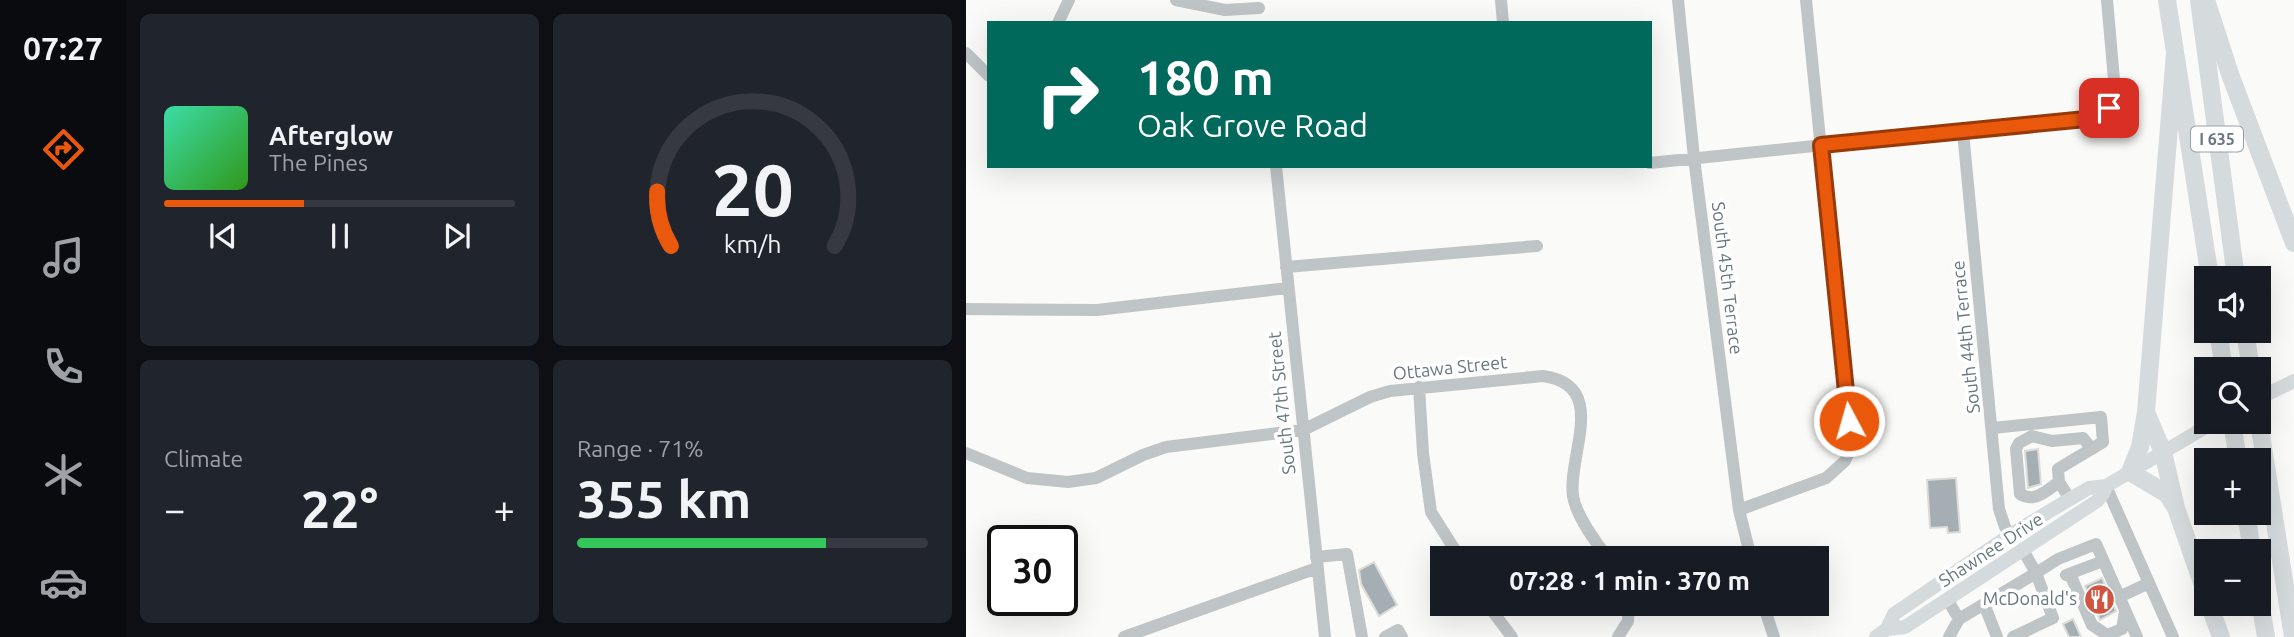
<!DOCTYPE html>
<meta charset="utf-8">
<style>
:root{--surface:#171b24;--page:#20242c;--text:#f1f3f6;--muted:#9ea1a6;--line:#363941;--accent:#ea580c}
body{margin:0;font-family:Ubuntu,sans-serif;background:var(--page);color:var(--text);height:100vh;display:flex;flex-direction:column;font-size:26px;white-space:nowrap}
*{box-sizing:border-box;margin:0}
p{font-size:23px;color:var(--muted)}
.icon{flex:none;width:38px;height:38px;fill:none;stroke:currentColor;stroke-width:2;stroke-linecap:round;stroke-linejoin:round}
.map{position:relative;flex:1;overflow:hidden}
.side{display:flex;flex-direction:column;gap:14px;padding:14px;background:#0d0f14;width:840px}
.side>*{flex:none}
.top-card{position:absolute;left:21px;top:21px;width:665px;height:147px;border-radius:0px;box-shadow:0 7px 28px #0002;background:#00695c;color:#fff;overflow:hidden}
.tools{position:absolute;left:1228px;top:266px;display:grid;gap:14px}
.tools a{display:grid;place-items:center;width:77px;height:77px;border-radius:0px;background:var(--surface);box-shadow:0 7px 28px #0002;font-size:35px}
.speed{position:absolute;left:21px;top:525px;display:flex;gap:14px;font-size:35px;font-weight:700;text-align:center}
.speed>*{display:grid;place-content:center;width:91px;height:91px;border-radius:50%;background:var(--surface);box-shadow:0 7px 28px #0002;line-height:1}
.speed .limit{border:4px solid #111;border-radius:10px;background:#fff;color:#111}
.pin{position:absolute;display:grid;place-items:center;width:60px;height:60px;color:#fff;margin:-30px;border-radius:14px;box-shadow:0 4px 10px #0006}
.me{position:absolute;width:77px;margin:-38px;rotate:354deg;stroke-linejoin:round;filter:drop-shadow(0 0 5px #0008)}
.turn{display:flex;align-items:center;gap:24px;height:147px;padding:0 35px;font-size:32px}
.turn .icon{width:91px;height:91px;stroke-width:2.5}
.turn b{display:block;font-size:49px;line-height:60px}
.big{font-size:52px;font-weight:700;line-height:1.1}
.side .tile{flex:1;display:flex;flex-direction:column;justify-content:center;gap:10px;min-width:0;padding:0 24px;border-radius:10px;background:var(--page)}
.side .dial{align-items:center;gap:0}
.dial svg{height:182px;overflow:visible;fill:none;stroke:var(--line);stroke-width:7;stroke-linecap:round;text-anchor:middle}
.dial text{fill:var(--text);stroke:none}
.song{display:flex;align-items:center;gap:21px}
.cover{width:84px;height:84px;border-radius:10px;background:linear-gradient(135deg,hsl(160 70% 55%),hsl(110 70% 35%))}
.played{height:7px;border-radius:4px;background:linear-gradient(90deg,var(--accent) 40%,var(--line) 40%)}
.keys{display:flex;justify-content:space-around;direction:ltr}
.heat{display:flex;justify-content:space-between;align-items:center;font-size:38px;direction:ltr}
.charge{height:10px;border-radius:5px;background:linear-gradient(90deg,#34c759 71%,var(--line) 0)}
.side .tiles{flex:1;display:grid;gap:14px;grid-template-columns:repeat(2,1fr)}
.trip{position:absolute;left:464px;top:546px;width:399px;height:70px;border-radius:0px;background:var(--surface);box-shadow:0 7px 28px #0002;font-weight:700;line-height:70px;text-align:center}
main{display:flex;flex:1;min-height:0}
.dock{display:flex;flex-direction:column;width:126px;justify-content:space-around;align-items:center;background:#090b0e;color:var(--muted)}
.dock .icon{width:49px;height:49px}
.dock .active{color:var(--accent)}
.dock b{font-size:32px;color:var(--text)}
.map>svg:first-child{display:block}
</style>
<main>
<nav class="dock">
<b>07:27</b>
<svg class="icon active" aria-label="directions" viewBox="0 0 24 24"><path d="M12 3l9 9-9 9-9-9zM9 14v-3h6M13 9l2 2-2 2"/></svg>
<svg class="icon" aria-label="music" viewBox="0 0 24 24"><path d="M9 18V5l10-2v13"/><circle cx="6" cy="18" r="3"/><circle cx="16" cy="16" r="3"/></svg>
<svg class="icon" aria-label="phone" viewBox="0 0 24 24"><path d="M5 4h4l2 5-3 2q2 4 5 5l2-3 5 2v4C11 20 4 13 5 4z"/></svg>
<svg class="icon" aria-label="climate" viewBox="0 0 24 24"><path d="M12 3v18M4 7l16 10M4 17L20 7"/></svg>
<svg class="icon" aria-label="car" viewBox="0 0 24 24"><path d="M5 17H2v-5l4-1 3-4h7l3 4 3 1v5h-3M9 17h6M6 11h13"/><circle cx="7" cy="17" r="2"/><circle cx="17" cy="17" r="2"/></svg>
</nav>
<section class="side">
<div class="tiles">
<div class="tile">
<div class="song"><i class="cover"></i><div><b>Afterglow</b><p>The Pines</p></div></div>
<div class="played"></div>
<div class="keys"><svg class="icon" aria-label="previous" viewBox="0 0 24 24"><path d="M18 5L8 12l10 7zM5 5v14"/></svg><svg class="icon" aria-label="pause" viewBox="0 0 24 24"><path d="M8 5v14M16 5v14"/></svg><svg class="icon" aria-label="next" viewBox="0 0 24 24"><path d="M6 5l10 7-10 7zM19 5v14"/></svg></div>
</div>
<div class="tile dial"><svg viewBox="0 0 100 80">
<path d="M14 69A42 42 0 1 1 86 69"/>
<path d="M14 69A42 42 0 0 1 8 45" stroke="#ea580c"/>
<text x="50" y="56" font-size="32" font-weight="700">20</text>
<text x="50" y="72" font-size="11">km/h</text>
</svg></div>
<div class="tile"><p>Climate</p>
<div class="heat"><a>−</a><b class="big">22°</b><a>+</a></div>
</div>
<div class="tile"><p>Range · 71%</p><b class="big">355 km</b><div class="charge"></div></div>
</div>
</section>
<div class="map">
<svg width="1328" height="637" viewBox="0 0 1328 637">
<rect width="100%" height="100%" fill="#fafaf8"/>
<path fill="#a5aeb2" stroke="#dcdcda" stroke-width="2" d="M1072 449 1075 484 1062 488 1059 451Z
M990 478 994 532 982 533 981 527 964 528 961 480Z
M408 562 431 605 413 616 395 584 393 570Z
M1136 578 1150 611 1134 620 1119 586Z
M1107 619 1115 637H1103L1097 624Z"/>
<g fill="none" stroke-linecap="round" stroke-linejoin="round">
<path stroke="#bfc4c7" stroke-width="12" d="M210 0 259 10 293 8
M535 0 537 23
M712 0 728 158 773 510 785 558
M92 23 103 0
M0 53 23 76
M997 132 1033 509 1039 527 1044 535
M684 163 1135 116 1143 108 1149 91 1141 0
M310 166 359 637
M320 267 571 246
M0 309 131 310 322 288
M453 387 457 453 465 512 494 558
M1027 428 1135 417 1137 442 1092 469 1093 482 1104 499
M0 453 61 478 102 482 130 478 177 455 200 447 337 430 404 397 424 391 577 376C644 385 601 456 607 496 610 515 630 543 642 558
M1093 482C1080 491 1069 503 1054 494L1050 449 1053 443 1066 436 1086 441 1117 438 1126 449
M1140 486 1207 637
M773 510 860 478 879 461 885 447 840 0
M350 557 381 554 396 637
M1104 574 1126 625 1141 635 1156 629 1159 611
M1100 575 1137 561
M1153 597 1183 583
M981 599 993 619 1070 573 1057 550
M521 604 546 637
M797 604 808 637
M1018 604 1031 637
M158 637 351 568
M419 637 432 630 436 637
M652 637 662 621 663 604
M983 637 993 619
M1047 637 1087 618 1070 573 1092 559 1130 544 1171 637"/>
<path stroke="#d5dadc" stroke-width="14" d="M1293 398 1328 381
M921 629 939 627 1131 501 1137 494 1140 486
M910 637 921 629 928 614 1044 535 1104 499 1123 488 1140 486 1152 479 1248 422"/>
<path stroke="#d5dadc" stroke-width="18" d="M1201 0 1244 278
M1233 0 1270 278
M1241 3 1265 77 1328 243
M1209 53 1180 412 1174 447 1164 472 1201 494 1210 508
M1252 331 1258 369
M1279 331 1285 369
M1180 412 1197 452 1210 508 1241 597
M1266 422 1272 460
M1293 422 1327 637
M1280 513 1286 551
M1293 595 1300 637
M1243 604 1255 637"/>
</g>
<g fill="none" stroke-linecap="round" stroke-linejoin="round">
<defs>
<path id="route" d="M883 421 855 145 1130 118 1143 108"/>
</defs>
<use href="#route" stroke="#983908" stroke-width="18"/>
<use href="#route" stroke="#ea580c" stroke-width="12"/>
</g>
<defs>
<symbol id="restaurant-disc" viewBox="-11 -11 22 22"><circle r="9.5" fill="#d25440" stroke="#fff"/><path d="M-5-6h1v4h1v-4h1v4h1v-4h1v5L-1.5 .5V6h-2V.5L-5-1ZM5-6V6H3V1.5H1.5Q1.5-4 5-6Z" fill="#fff"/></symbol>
</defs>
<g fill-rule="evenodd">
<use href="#restaurant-disc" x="1116" y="582" width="35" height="35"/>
</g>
<g text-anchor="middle" stroke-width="7" stroke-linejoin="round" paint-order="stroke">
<rect fill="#fff" stroke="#95a0a6" stroke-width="2" x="1225" y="126.5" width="52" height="25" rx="5"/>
<g font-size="16" font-weight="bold" fill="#677880">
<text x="1251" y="145">I 635</text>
</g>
<g font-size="18" fill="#677880" stroke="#fff">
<text transform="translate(761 278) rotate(83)" y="6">South 45th Terrace</text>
<text transform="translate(1000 337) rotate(-96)" y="6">South 44th Terrace</text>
<text transform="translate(484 368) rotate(-6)" y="6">Ottawa Street</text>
<text transform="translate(316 403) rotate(-96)" y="6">South 47th Street</text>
<text transform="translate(1025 550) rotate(-33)" y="6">Shawnee Drive</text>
</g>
<g font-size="18" fill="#677880" stroke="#fff" text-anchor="end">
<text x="1111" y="605">McDonald's</text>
</g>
</g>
</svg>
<div class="tools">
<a><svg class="icon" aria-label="sound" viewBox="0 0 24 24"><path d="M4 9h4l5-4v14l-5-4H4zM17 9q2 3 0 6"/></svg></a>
<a><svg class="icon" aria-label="search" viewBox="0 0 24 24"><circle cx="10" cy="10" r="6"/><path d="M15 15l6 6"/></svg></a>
<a>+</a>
<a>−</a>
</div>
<div class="speed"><div class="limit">30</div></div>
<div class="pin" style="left:1143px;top:108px;background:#d93025"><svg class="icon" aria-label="arrive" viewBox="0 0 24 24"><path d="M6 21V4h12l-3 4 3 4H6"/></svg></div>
<svg class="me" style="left:883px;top:421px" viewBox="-20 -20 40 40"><circle r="17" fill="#ea580c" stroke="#fff" stroke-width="3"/><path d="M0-11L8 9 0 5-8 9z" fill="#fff"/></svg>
<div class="trip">07:28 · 1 min · 370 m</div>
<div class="top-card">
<div class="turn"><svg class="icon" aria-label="right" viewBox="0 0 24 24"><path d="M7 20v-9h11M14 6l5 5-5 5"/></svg><div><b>180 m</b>Oak Grove Road</div></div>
</div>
</div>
</main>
